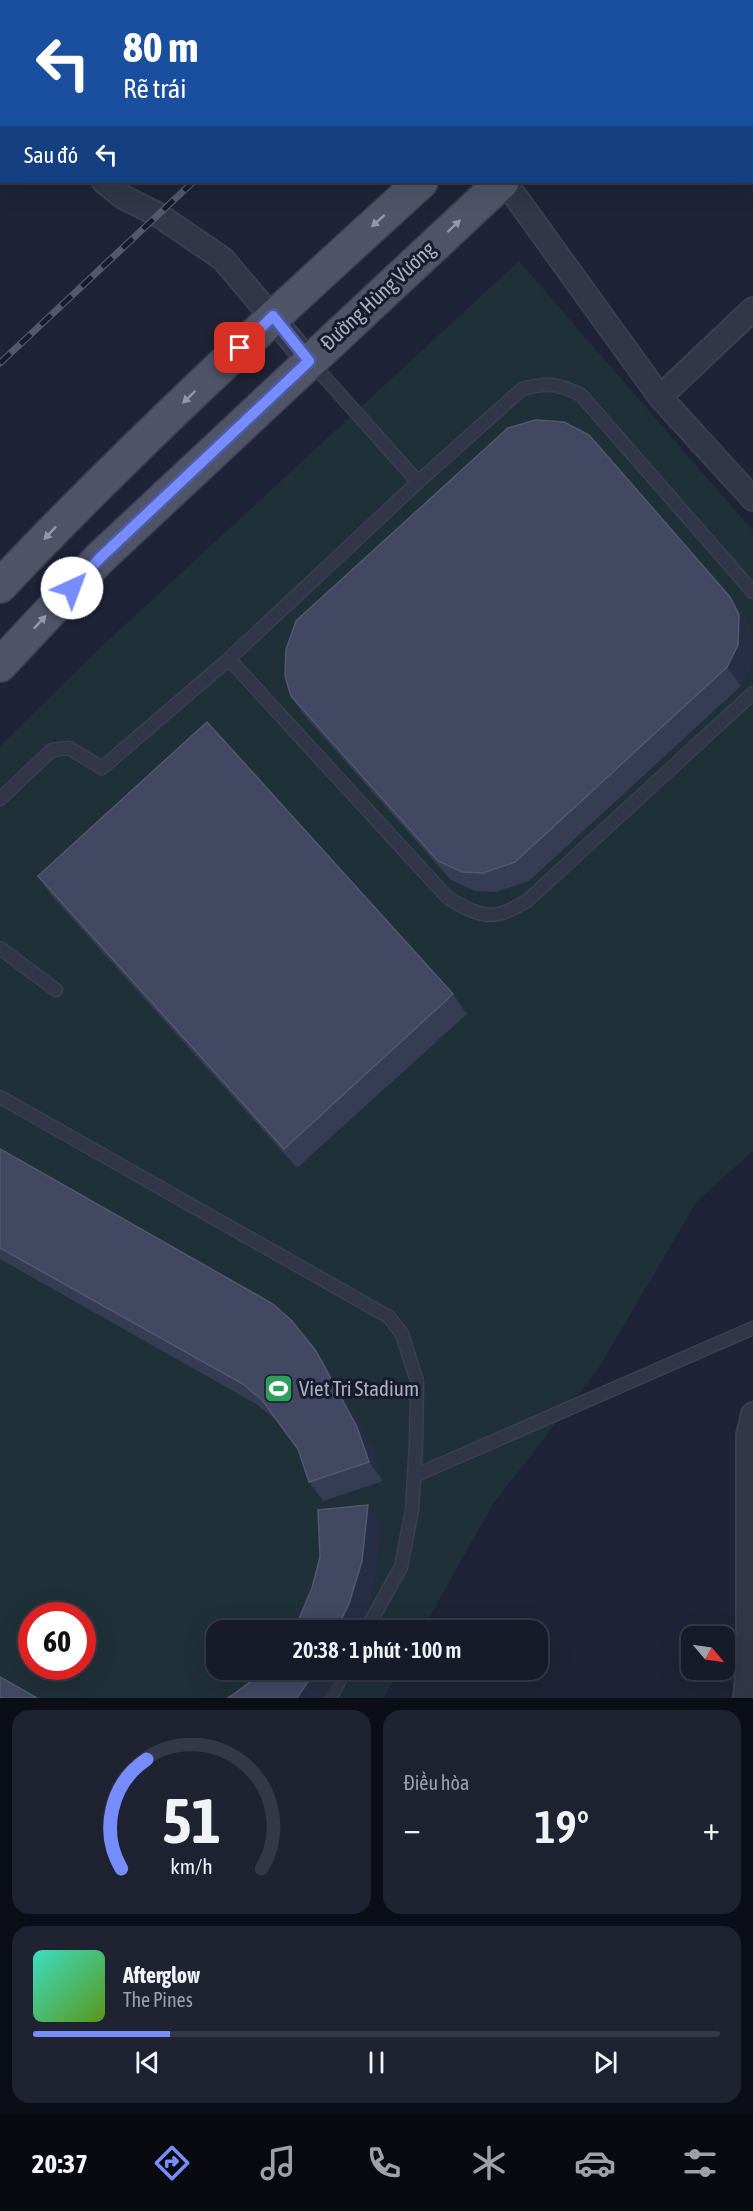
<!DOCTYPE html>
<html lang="vi">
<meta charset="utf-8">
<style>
:root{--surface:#161a29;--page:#1f2331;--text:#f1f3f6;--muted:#9ea1a8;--line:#353846;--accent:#778dfe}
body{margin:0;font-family:"Asap Condensed",sans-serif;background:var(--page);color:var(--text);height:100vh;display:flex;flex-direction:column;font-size:22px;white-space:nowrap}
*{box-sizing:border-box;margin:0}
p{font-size:20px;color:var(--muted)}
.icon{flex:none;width:33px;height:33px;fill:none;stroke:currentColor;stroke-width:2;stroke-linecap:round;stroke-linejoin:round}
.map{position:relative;height:1698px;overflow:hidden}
.panel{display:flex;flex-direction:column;gap:12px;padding:12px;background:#0c0e17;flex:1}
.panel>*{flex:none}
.top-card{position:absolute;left:0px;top:0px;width:753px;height:183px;box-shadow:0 6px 24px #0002,0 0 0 2px var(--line);background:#1a4fa0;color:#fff;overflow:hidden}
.needle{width:39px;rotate:119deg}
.buttons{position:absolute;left:681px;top:1626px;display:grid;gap:12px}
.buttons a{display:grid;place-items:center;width:54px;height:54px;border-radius:12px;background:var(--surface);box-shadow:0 6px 24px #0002,0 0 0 2px var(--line);font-size:30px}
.speed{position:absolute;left:18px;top:1602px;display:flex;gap:12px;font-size:30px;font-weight:700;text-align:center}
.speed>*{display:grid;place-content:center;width:78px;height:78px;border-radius:50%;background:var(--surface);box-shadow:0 6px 24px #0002,0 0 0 2px var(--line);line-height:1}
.speed .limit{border:9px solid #d22;background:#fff;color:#111}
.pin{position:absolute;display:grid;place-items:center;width:51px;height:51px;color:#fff;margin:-26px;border-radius:12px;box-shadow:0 3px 9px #0006}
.me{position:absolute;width:66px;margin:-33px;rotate:43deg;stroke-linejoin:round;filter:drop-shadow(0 0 4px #0008)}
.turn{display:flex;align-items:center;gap:21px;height:126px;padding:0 24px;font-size:27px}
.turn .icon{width:78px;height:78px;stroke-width:2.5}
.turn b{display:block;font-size:42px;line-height:51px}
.then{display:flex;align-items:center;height:57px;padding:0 24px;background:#0003;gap:12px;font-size:22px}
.big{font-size:45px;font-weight:600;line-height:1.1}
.panel .tile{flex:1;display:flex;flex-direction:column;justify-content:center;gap:9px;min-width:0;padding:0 21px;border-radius:18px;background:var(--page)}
.panel .dial{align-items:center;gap:0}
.dial svg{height:156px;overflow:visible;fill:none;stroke:var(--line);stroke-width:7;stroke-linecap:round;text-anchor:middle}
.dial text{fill:var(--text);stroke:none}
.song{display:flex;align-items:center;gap:18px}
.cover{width:72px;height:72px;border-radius:9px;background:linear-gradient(135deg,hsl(170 70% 55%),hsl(90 70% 35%))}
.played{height:6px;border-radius:3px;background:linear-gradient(90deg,var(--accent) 20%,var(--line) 20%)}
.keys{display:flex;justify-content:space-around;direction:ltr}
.heat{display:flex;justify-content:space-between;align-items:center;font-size:33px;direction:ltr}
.panel .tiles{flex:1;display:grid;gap:12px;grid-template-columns:1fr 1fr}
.tile:last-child{grid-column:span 2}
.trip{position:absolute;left:206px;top:1620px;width:342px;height:60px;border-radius:18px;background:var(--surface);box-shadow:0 6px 24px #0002,0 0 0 2px var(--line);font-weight:600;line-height:60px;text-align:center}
.tab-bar{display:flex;height:96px;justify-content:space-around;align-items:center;background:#090a10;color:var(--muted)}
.tab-bar .icon{width:42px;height:42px}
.tab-bar .active{color:var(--accent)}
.tab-bar b{font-size:27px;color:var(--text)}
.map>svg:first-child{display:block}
</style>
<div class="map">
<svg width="753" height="1698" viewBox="0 0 753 1698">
<rect width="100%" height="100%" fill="#1e2337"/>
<path fill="#203038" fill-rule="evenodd" d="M519 261 753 531V1151L697 1201 598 1369 493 1504 422 1630H216V1670H400L384 1698H0V746L100 648ZM32 1616H82V1666H32Z"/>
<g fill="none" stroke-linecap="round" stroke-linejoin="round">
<defs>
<path id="service" d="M311 362 418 482
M229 659 448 898C481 918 495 922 528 900L753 693
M0 799 52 750 69 748 102 768 229 659 418 482 522 389C547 382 557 383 581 395L753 592
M0 948 56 990
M0 1097 389 1317 402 1334 417 1381 416 1444 412 1510 401 1567 366 1630
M414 1476 753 1328
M330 1698 345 1670"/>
<path id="minor" d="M0 62 2 64
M104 182 123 197 157 214 223 259 309 361
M505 182 660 397 753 499
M660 397 753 309
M745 1698 748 1664V1435L753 1414"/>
<path id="primary" d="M618 2 620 0
M703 2 705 0
M0 586C134 444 277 313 421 182
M0 665 100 558 502 182"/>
</defs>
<use href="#service" stroke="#3b3f51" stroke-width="15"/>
<use href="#minor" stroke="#3b3f51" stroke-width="26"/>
<use href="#primary" stroke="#3b3f51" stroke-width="36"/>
<use href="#service" stroke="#313648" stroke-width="12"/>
<use href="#minor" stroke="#313648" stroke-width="22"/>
<use href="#primary" stroke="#4f5468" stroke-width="33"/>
<defs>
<path id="rail" d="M390 2 391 0
M0 363 193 182"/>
</defs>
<use href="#rail" stroke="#53586f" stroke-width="7"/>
<use href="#rail" stroke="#171b2c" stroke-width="4.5" stroke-dasharray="14" stroke-linecap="butt"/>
</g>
<path fill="#363c54" d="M730 597 744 616 752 634 751 664 741 686 529 881 496 892 475 891 451 880 304 715 291 696Z
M38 876 453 994 467 1014 297 1168 51 895Z
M0 1149 316 1351 329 1370 371 1446 383 1481 323 1501 309 1482 299 1451 275 1419 256 1404 0 1259Z"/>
<path fill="#272d44" d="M730 597 744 616 752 634 751 664 741 686 727 667Z
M316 1351 329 1370 371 1446 383 1481 369 1462Z
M368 1505 382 1524 375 1580 363 1623 359 1630H336Z
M316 1670H340L336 1678 323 1698H297Z"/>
<path fill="#424861" stroke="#535870" stroke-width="1.5" d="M535 420 564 422 589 435 730 597 739 615 738 645 727 667 515 862 483 873 462 872 438 861 291 696 285 676 286 650 296 621 508 428Z
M207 722 453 994 284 1149 38 876Z
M0 1149 273 1304 292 1321 316 1351 357 1427 369 1462 309 1482 298 1449 262 1400 243 1384 0 1248Z
M368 1505 362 1561 349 1604 336 1630H292L298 1621 312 1588 320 1557 318 1510Z
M264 1670H316L297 1698H227L231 1696 257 1677Z
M0 1677 37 1698H0Z"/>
<defs><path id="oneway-solid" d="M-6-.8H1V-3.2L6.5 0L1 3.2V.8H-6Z" transform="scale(1.5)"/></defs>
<g fill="#9498ae">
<use href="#oneway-solid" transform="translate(378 221) rotate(138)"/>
<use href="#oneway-solid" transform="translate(454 226) rotate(-43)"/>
<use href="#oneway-solid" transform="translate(189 397) rotate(136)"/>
<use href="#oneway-solid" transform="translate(50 533) rotate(133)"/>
<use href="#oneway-solid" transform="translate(40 622) rotate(-47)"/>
</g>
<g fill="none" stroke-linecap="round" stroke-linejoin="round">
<defs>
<path id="route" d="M72 588 100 558 309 361 273 316 240 348"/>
</defs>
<use href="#route" stroke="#4d5ca5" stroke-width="15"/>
<use href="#route" stroke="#778dfe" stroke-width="10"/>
</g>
<defs>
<symbol id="stadium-square" viewBox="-11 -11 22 22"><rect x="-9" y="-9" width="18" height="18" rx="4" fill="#2e9e5b" stroke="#171b2c"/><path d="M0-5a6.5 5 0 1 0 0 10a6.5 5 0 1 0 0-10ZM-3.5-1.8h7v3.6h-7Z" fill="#fff"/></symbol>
</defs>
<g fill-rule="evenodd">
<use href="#stadium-square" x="262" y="1372" width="33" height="33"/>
</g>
<g text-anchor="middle" stroke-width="6" stroke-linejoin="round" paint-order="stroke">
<g font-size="21" fill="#abafc5" stroke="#171b2c">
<text transform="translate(378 296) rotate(-43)" y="7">Đường Hùng Vương</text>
</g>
<g font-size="21" fill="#abafc5" stroke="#171b2c" text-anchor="start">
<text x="299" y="1396">Viet Tri Stadium</text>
</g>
</g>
</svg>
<div class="buttons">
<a><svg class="needle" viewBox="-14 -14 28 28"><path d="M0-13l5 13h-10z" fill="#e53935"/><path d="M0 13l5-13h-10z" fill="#9ea1a8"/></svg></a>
</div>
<div class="speed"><div class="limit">60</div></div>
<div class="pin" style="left:240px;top:348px;background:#d93025"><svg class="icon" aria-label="arrive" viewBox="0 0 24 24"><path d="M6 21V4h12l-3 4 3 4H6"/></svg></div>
<svg class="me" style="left:72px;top:588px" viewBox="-20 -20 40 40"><circle r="19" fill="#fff"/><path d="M0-13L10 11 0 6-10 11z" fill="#778dfe"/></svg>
<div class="trip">20:38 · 1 phút · 100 m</div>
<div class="top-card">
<div class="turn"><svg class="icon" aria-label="left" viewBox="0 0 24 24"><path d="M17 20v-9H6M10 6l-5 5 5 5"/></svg><div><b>80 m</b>Rẽ trái</div></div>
<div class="then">Sau đó<svg class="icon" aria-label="left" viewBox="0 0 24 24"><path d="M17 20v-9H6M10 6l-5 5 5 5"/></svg></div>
</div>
</div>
<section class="panel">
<div class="tiles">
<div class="tile dial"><svg viewBox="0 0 100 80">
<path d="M14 69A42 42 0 1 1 86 69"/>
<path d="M14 69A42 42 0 0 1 27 13" stroke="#778dfe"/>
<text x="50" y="56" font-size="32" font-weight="700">51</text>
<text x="50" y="72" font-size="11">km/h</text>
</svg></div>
<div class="tile"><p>Điều hòa</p>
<div class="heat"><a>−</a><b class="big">19°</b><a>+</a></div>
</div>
<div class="tile">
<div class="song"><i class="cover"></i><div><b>Afterglow</b><p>The Pines</p></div></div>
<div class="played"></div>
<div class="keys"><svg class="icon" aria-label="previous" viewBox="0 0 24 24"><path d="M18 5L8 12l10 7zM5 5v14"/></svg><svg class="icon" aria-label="pause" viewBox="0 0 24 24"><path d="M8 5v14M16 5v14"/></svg><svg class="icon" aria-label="next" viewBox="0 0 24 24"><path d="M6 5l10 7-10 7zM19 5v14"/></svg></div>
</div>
</div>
</section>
<nav class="tab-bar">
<b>20:37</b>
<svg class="icon active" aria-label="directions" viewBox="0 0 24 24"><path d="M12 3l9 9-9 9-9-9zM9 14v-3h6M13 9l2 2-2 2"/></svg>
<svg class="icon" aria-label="music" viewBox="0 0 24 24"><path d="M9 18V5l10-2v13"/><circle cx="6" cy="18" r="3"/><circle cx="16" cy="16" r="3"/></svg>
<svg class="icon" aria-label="phone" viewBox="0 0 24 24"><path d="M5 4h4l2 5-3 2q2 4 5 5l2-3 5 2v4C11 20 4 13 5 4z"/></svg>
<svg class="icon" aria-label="climate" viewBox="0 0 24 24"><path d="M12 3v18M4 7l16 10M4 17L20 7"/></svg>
<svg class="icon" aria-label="car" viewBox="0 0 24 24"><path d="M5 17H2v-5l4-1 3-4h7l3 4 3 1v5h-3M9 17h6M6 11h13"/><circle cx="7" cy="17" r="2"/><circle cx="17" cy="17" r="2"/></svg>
<svg class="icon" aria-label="filters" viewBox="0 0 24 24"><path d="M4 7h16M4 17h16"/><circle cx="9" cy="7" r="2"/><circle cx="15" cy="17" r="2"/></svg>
</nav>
